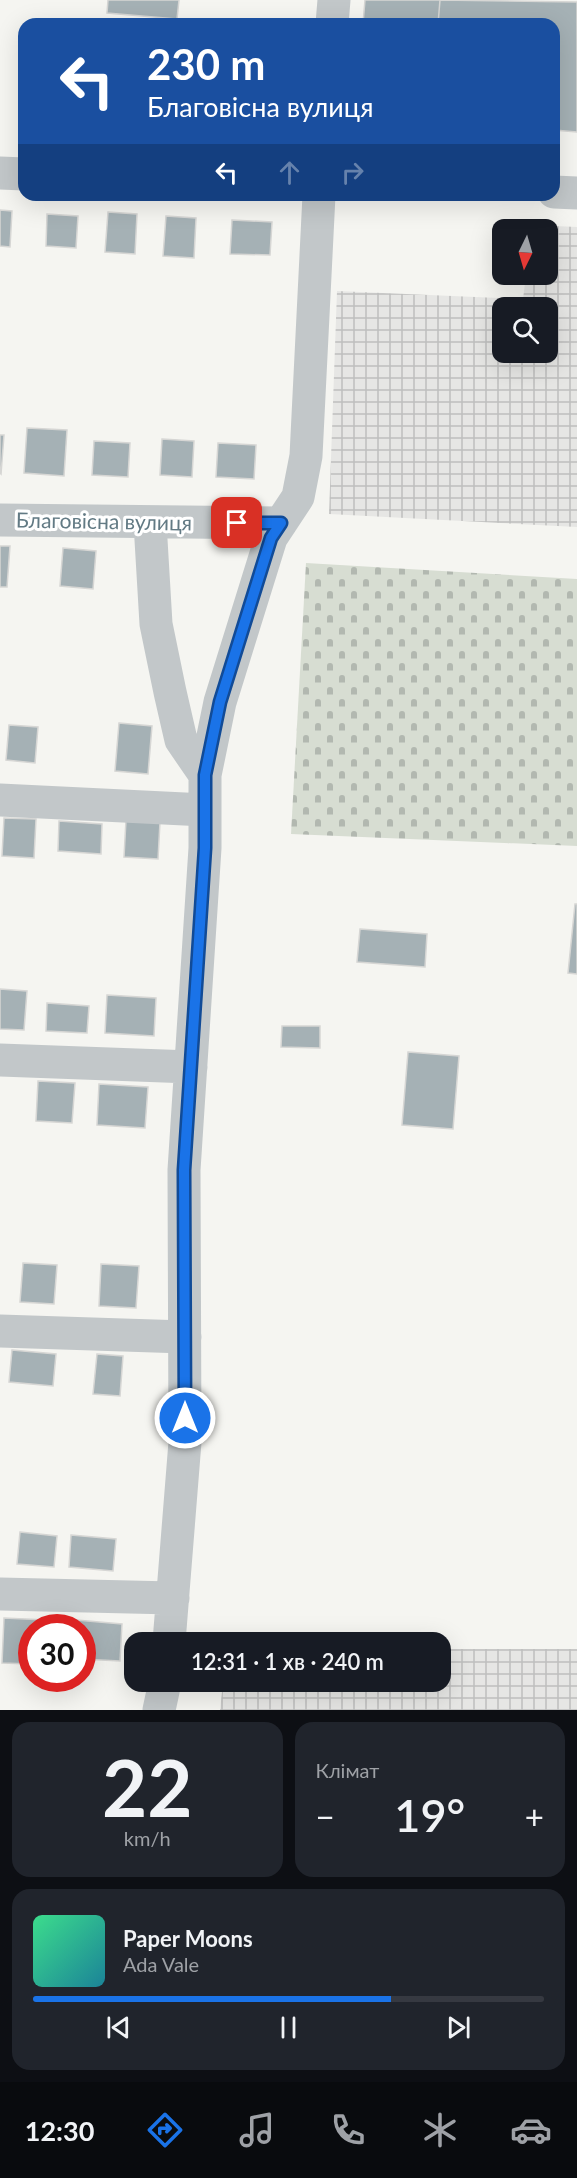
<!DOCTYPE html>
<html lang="uk">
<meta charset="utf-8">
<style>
:root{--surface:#171b24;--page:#20242c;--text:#f1f3f6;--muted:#9ea1a6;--line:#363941;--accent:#1a73e8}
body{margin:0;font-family:Lato,sans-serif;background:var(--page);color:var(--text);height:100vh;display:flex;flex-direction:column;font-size:22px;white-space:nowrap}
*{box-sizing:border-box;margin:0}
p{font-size:20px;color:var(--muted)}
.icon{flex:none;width:33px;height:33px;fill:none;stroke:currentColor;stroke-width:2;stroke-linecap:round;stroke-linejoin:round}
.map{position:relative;height:1710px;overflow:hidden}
.drawer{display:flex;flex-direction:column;gap:12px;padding:12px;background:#0d0f14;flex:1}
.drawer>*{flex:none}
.banner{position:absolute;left:18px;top:18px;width:542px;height:183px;border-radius:18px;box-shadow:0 6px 24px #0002;background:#1a4fa0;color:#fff;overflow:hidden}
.needle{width:39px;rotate:185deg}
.fabs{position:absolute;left:492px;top:219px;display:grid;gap:12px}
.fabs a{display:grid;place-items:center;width:66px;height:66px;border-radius:12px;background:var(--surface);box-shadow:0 6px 24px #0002;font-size:30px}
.speed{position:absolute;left:18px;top:1614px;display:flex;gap:12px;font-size:30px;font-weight:700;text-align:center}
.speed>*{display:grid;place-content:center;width:78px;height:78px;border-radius:50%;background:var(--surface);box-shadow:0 6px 24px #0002;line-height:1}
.speed .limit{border:9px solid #d22;background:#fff;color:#111}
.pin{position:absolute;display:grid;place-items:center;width:51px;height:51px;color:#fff;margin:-26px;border-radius:12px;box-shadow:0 3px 9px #0006}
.me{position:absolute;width:66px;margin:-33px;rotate:0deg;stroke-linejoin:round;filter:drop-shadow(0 0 4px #0008)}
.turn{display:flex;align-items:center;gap:21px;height:126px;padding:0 30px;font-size:27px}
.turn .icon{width:78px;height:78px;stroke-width:2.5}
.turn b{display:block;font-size:42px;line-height:51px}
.lanes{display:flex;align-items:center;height:57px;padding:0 30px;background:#0003;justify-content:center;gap:30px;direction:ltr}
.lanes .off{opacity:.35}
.big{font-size:45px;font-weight:600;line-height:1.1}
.drawer .card{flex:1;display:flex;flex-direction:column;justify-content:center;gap:9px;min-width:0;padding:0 21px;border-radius:18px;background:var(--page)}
.drawer .dial{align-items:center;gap:0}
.dial b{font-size:78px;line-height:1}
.song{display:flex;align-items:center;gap:18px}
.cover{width:72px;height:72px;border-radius:9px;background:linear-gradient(135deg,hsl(150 70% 55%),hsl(190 70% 35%))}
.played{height:6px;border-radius:3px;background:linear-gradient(90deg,var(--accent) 70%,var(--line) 70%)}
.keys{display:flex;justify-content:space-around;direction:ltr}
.heat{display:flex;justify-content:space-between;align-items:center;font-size:33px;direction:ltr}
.drawer .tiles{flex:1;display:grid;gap:12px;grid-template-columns:1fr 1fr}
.card:last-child{grid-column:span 2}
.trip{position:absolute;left:124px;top:1632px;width:327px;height:60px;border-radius:18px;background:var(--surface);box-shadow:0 6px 24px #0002;font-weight:600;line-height:60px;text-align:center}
.dock{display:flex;height:96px;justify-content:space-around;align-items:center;background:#090b0e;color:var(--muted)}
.dock .icon{width:42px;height:42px}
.dock .active{color:var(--accent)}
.dock b{font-size:27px;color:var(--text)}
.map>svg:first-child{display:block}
</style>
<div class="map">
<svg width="577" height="1710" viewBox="0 0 577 1710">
<defs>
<pattern id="industrial-grid" width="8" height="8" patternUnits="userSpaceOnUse" patternTransform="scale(1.5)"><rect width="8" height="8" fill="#e6e6e4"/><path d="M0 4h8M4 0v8" fill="none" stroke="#bebfbe"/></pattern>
<pattern id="cemetery-stones" width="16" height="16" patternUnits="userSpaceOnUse" patternTransform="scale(1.5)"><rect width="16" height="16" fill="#d7ddd2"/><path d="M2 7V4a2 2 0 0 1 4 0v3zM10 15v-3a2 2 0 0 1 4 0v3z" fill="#b2b8b0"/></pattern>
</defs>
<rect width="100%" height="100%" fill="#f5f5f1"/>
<path fill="url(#industrial-grid)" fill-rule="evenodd" d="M532 225 577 227V527L329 514 337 291 523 299 526 275 548 274V230L531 229ZM502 308H548V352H502Z
M441 1649H577V1710H220L223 1682H441Z"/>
<path fill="url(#cemetery-stones)" d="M306 563 577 579V846L291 834Z"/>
<path fill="#a5b1b5" stroke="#d6d6d4" stroke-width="1.5" d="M108 0H179L177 19 107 13Z
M365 0H440L438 24H363Z
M440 0 577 2V132L554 130V24H438Z
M0 210 12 211 10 247 0 246Z
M108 212 137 214 135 254 105 252Z
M47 214 78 216 76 248 46 246Z
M166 216 196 218 194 258 163 256Z
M232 220 272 222 270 255 230 254Z
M27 428 67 430 64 476 24 473Z
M0 435H4L1 474 0 473Z
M162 439 194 441 192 477 160 475Z
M94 441 130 443 128 477 92 475Z
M218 443 256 445 254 479 216 477Z
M0 546H10L7 587H0Z
M63 548 96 551 93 589 60 586Z
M119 723 152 726 148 774 115 771Z
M9 725 38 727 35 763 6 760Z
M4 818 36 819 34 858 2 856Z
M126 820 160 822 158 859 124 857Z
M59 821 102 824 101 854 58 851Z
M575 904H577V974L568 973Z
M360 929 427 934 425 967 357 962Z
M0 989 27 991 24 1030 0 1029Z
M107 995 156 998 154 1036 105 1033Z
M47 1003 89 1006 87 1033 46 1031Z
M282 1026H320V1048L281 1047Z
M408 1052 459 1056 453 1129 402 1125Z
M38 1081 75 1083 72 1123 36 1121Z
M99 1084 148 1087 145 1128 97 1125Z
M23 1263 57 1265 54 1304 20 1302Z
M101 1264 139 1266 136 1308 99 1306Z
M12 1350 56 1354 53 1386 9 1382Z
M97 1354 123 1356 120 1396 93 1394Z
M20 1532 57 1536 54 1567 17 1564Z
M71 1535 116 1539 113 1571 69 1567Z
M4 1618 45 1620 44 1628H32V1664L2 1663Z
M76 1620 122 1624 120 1661 82 1659V1628H76Z"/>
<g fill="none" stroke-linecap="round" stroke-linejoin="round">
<path stroke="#c2c7c9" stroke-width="33" d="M332 24 334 0
M0 173 24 174
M554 192 577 193
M0 520 281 523
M150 523 156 624 170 692 181 740 205 775
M0 800 205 810
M0 1060 191 1067
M0 1331 185 1337
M0 1594 173 1598
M169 1642 185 1442 184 1170 205 848V775L220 702 271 538 298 497 306 456 319 195
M159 1710 165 1682"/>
</g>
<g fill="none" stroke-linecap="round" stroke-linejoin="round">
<defs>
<path id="route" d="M185 1418 184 1170 205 848V775L220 702 271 538 281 523H237"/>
</defs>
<use href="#route" stroke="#114b97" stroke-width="15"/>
<use href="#route" stroke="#1a73e8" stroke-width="10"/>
</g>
<g text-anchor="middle" stroke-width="6" stroke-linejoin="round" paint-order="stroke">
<g font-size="21" fill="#627a84" stroke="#fff">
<text transform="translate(104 522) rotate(1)" y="7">Благовісна вулиця</text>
</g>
</g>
</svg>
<div class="fabs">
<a><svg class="needle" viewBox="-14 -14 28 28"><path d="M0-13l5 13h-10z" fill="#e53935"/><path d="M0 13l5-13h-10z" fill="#9ea1a6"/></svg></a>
<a><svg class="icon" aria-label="search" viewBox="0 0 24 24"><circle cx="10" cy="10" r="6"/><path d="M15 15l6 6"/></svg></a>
</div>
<div class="speed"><div class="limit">30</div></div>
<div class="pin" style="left:237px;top:523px;background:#d93025"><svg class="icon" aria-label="arrive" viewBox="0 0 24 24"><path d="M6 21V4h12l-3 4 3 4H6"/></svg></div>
<svg class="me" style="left:185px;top:1418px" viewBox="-20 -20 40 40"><circle r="17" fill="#1a73e8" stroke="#fff" stroke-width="3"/><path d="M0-11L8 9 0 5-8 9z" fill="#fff"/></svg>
<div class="trip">12:31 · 1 хв · 240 m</div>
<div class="banner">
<div class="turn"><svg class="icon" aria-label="left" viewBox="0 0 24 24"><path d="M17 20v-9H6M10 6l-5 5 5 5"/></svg><div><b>230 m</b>Благовісна вулиця</div></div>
<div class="lanes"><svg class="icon" aria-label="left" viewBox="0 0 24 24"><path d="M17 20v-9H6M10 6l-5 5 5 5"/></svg><svg class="icon off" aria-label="ahead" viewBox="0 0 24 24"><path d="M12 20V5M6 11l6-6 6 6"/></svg><svg class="icon off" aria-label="right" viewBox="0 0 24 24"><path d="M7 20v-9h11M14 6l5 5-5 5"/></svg></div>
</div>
</div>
<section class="drawer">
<div class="tiles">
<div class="card dial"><b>22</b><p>km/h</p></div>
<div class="card"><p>Клімат</p>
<div class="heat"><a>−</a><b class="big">19°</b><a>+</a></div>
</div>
<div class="card">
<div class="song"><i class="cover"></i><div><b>Paper Moons</b><p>Ada Vale</p></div></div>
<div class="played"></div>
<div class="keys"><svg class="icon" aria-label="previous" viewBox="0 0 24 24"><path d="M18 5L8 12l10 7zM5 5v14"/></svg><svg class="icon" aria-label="pause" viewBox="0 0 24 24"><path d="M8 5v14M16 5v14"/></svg><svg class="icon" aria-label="next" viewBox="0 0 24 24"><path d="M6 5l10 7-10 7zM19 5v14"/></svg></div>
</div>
</div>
</section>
<nav class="dock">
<b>12:30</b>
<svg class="icon active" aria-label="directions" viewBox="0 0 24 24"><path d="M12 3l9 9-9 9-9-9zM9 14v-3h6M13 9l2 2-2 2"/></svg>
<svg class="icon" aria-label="music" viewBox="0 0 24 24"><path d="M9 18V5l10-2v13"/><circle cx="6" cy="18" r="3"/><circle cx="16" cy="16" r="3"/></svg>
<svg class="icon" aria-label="phone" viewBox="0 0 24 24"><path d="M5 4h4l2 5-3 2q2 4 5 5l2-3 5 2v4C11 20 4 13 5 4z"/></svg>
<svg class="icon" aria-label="climate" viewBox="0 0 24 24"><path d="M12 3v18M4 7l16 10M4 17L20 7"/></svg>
<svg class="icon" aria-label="car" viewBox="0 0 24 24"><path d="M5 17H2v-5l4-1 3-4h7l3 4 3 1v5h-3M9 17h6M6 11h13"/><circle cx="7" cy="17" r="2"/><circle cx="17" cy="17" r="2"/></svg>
</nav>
